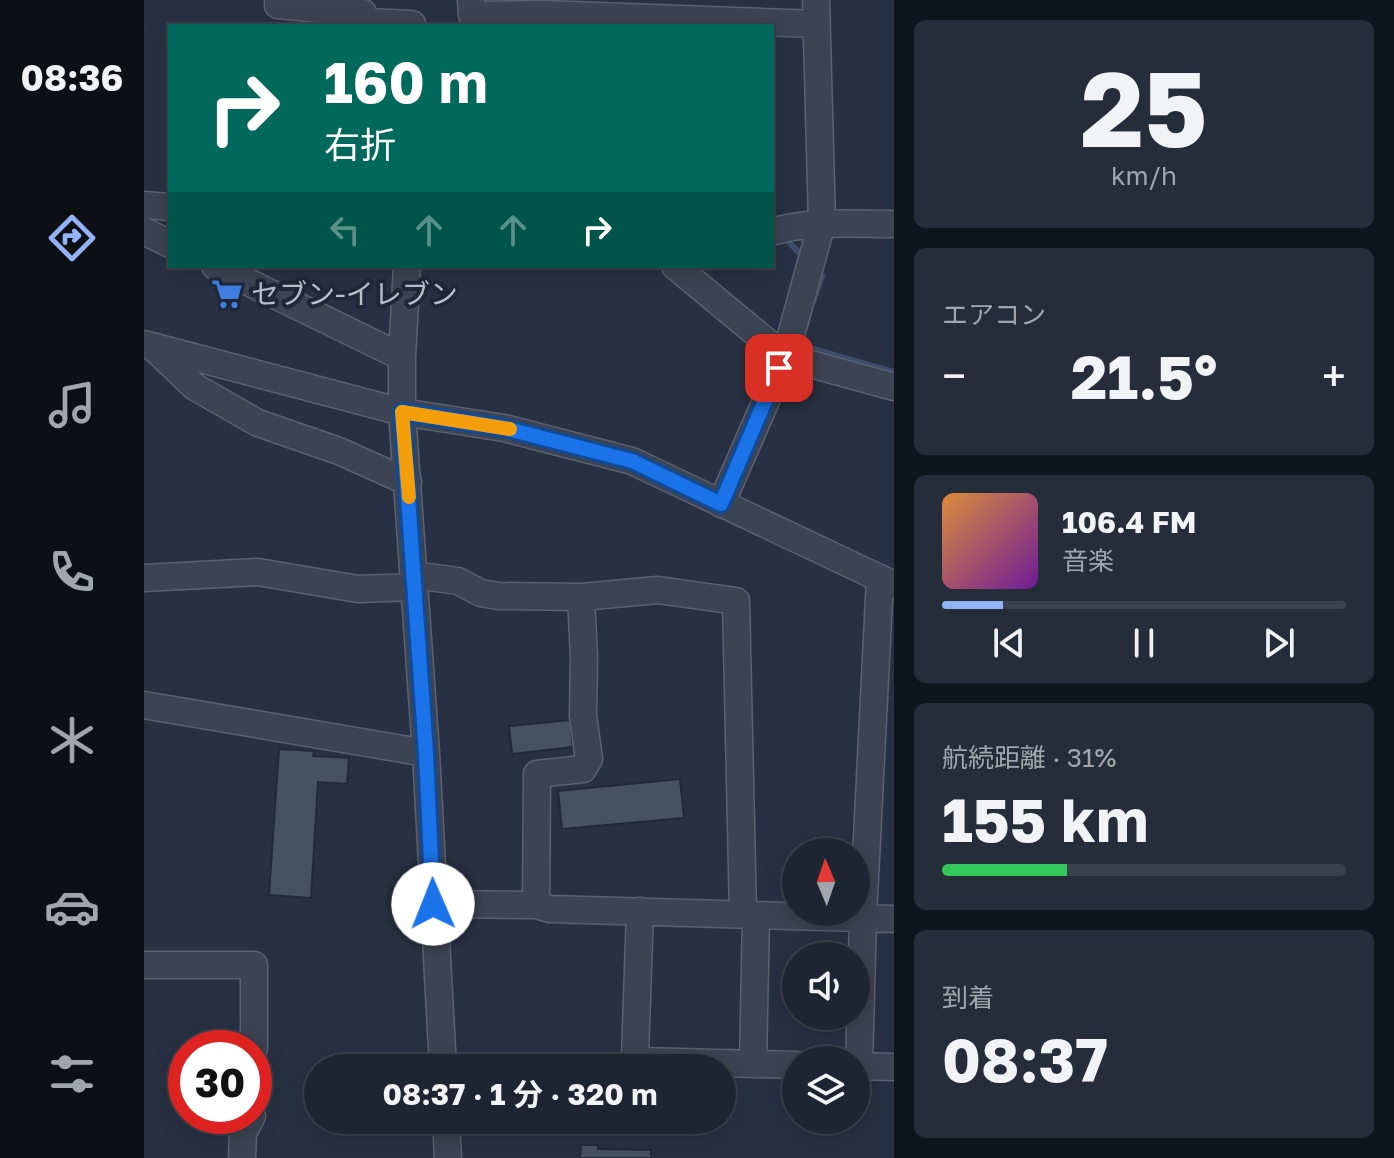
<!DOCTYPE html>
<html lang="ja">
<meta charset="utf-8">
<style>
:root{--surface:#1e2532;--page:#262d3a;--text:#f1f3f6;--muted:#a1a5ac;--line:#3c424d;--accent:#94b3f6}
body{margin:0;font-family:"Golos Text","Noto Sans JP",sans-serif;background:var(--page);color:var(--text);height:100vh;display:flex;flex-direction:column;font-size:30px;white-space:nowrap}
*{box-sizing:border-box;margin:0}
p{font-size:26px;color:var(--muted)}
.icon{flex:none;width:44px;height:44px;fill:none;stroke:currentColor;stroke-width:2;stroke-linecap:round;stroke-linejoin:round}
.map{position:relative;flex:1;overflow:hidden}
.details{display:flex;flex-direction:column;gap:20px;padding:20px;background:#10141c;width:500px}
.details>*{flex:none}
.guide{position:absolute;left:24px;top:24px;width:606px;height:244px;border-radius:0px;box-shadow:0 4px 20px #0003,0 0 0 2px var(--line);background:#00695c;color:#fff;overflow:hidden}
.needle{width:52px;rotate:358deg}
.fabs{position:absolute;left:638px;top:838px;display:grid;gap:16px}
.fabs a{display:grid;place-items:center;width:88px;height:88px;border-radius:50%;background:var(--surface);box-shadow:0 4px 20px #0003,0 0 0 2px var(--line);font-size:40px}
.speed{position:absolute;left:24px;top:1030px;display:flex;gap:16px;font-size:40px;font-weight:700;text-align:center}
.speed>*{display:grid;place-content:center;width:104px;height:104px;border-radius:50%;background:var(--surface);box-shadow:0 4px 20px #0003,0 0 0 2px var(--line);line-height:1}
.speed .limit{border:12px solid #d22;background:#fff;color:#111}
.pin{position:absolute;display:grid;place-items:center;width:68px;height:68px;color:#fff;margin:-34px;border-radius:16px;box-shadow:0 4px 12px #0006}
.me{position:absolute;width:88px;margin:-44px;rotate:359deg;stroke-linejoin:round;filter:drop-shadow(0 0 6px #0008)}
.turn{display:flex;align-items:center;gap:28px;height:168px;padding:0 24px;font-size:36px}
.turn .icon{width:104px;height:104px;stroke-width:2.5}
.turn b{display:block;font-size:56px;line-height:68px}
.lanes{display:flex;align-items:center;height:76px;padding:0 24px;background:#0003;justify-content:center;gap:40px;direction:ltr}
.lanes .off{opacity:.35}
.big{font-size:60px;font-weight:700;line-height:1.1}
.details .widget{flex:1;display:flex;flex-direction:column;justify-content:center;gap:12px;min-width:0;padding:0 28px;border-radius:12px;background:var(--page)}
.details .dial{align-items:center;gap:0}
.dial b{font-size:104px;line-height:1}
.song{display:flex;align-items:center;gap:24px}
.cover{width:96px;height:96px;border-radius:12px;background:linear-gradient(135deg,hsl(30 70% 55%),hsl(280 70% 35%))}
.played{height:8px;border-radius:4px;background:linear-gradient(90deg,var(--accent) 15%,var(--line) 15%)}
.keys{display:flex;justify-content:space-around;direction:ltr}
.heat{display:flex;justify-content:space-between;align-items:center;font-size:44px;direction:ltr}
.charge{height:12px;border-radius:6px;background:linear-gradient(90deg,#34c759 31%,var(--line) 0)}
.trip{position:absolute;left:160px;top:1054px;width:432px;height:80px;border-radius:40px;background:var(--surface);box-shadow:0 4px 20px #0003,0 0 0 2px var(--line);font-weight:700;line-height:80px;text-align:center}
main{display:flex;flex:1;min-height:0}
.menu{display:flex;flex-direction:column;width:144px;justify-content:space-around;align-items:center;background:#0c0f14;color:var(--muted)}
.menu .icon{width:56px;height:56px}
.menu .selected{color:var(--accent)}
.menu b{font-size:36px;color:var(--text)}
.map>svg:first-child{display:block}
</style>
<main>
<nav class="menu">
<b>08:36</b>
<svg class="icon selected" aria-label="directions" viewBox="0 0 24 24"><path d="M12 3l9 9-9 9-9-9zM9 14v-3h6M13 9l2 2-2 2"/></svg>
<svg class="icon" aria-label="music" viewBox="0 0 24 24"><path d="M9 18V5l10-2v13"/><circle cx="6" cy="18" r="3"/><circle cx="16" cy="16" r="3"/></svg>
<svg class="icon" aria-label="phone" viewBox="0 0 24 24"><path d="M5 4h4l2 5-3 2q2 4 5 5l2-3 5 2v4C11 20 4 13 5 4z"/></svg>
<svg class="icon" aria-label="climate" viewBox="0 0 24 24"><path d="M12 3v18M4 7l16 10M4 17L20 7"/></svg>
<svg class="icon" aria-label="car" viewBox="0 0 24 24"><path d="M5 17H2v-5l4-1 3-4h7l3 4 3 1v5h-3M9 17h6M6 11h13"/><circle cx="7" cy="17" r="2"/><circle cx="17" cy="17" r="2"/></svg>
<svg class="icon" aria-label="filters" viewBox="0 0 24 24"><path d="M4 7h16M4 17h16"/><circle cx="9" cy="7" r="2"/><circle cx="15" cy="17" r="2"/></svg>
</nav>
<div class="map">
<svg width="750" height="1158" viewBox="0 0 750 1158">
<rect width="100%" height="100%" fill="#283143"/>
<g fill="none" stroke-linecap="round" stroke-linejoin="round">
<path stroke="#3e4d6b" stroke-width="6" d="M641 238 661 259
M669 302 678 276 674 272
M657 340 655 345 750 372"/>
</g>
<path fill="#475164" stroke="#222a3a" stroke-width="2" d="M426 720 429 747 368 754 365 726Z
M135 749 170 751 169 756 205 758 203 784 174 782 167 898 125 895Z
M536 779 540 818 418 829 414 791Z
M437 1145H454V1149L507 1150V1158H436Z"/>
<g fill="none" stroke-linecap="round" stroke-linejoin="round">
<defs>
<path id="minor" d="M134 0V5L219 13 223 22 268 24
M327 0 328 15 400 14 672 24
M0 205 26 207
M0 231 26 244
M628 232C667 220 710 224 750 224
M71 266 258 357
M263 266 258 357V412L282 753 299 1068
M531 266 641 357 750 387
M0 344 258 412 360 428 488 461 750 585
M11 349 51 387 114 423 195 451 264 482
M577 504 641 357 678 223 672 0
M270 575 314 581 337 593 354 596 437 597 514 590 592 601 599 914
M0 578 114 572 214 589 271 587
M0 705 282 753
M289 904 392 905 406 909 750 919
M392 905 393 774 439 769 445 759 439 716 440 657 437 597
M496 911 491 1055 499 1061 652 1065
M0 965H110V1048
M609 1064 612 915
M712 1066 750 1067
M715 1066 719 918 736 578
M302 1120 304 1158
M98 1158 99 1133 108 1116"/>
</defs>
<use href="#minor" stroke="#5a6170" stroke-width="29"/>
<use href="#minor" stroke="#3c4352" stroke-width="26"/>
</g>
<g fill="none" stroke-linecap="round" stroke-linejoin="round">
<defs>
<path id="route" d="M289 904 282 753 258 412 360 428 488 461 577 504 635 368"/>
</defs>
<use href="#route" stroke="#114b97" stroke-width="20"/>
<use href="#route" stroke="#1a73e8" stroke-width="14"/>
<path stroke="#f59e0b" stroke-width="14" d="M265 497 258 412 366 429"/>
</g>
<defs>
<symbol id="supermarket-bare" viewBox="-9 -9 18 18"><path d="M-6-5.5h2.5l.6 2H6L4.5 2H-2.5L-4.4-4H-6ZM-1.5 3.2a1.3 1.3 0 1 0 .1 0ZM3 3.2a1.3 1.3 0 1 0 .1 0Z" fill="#3f7fe0" stroke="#202838" stroke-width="2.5" paint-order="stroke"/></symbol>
</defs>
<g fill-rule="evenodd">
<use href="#supermarket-bare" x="61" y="272" width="44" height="44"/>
</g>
<g text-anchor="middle" stroke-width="8" stroke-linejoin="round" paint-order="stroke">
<g font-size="28" fill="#b9bfcc" stroke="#202838" text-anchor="start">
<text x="107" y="304">セブン-イレブン</text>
</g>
</g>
</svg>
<div class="fabs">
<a><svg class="needle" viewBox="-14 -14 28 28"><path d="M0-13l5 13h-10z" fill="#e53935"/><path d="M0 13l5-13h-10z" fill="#a1a5ac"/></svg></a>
<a><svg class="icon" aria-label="sound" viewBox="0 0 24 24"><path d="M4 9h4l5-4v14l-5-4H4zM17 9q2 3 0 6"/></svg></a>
<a><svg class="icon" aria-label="layers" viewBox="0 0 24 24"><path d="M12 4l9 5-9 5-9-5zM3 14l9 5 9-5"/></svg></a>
</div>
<div class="speed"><div class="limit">30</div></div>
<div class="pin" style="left:635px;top:368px;background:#d93025"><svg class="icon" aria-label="arrive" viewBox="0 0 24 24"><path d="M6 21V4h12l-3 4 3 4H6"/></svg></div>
<svg class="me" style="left:289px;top:904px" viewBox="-20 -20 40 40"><circle r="19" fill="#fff"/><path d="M0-13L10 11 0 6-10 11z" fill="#1a73e8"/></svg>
<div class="trip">08:37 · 1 分 · 320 m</div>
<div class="guide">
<div class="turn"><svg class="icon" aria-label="right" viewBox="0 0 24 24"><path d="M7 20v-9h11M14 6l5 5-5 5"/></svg><div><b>160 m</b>右折</div></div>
<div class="lanes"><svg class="icon off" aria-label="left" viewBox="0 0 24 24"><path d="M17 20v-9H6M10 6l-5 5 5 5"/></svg><svg class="icon off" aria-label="ahead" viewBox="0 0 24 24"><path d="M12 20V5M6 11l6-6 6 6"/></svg><svg class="icon off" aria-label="ahead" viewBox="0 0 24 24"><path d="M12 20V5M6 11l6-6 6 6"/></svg><svg class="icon" aria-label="right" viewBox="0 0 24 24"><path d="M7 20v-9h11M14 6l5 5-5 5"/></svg></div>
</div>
</div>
<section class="details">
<div class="widget dial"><b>25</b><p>km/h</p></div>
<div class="widget"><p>エアコン</p>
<div class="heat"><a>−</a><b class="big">21.5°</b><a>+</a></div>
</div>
<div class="widget">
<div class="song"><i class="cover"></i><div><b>106.4 FM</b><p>音楽</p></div></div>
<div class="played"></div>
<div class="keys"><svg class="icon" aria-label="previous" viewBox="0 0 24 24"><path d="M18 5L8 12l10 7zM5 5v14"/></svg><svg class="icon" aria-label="pause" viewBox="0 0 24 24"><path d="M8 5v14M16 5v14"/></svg><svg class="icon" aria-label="next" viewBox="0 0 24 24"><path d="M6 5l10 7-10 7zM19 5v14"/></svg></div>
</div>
<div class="widget"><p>航続距離 · 31%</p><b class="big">155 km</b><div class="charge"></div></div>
<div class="widget"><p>到着</p><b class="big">08:37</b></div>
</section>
</main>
